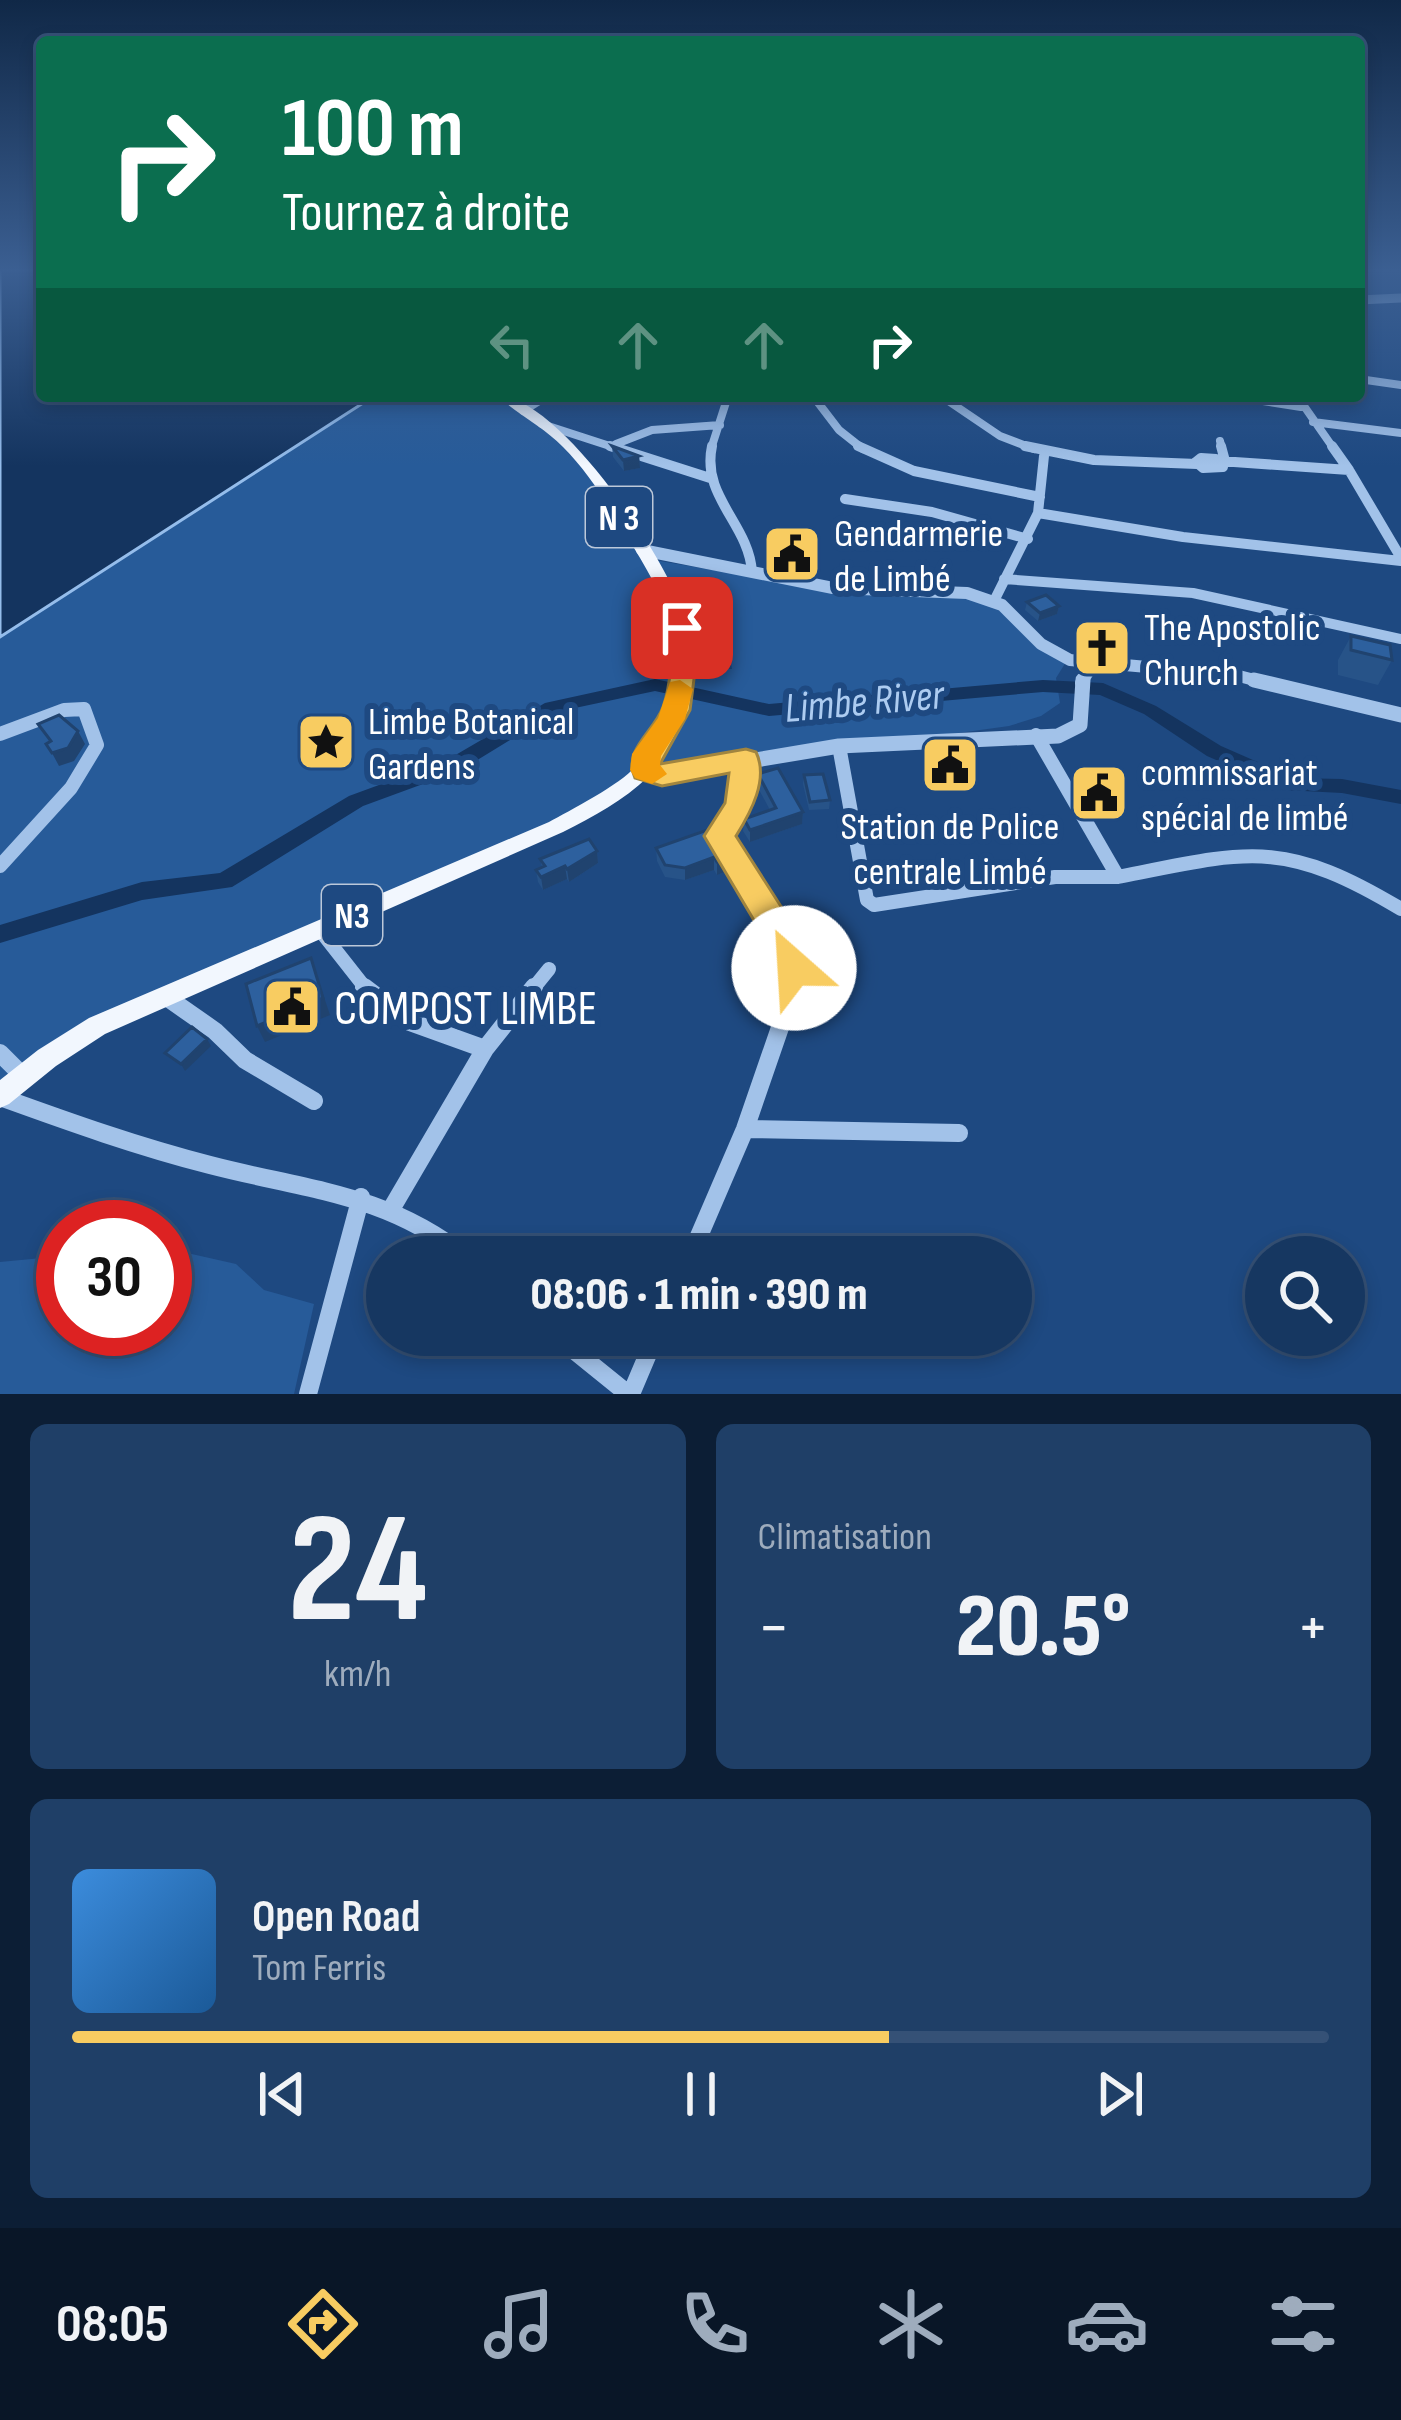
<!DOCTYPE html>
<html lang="fr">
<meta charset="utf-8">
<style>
:root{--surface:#163761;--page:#1f3f67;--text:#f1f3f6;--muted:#9eacbd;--line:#355176;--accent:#f8cc61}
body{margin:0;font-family:"Sofia Sans Condensed",sans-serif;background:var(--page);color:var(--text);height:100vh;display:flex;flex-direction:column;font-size:45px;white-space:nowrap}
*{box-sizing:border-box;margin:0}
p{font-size:39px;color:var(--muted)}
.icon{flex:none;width:66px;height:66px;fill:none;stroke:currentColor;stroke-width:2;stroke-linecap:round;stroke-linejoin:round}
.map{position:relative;height:1394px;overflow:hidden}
.panel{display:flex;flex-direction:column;gap:30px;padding:30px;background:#0c1e35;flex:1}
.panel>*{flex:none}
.top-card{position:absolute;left:36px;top:36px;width:1329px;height:366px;border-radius:12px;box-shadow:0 6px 18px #0003,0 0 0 3px var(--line);background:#0b6e4f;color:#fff;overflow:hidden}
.tools{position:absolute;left:1245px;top:1236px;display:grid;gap:24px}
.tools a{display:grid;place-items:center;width:120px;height:120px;border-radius:50%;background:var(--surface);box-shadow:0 6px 18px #0003,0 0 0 3px var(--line);font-size:60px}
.speed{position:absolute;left:36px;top:1200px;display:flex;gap:24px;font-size:60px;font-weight:700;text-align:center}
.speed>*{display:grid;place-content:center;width:156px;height:156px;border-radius:50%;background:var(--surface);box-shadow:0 6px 18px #0003,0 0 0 3px var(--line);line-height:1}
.speed .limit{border:18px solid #d22;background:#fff;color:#111}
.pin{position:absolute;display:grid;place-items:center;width:102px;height:102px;color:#fff;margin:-51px;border-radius:24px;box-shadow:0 6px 18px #0006}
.me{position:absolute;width:132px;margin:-66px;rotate:334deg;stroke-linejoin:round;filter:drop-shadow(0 0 9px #0008)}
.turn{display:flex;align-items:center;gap:42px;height:252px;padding:0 48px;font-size:54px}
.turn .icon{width:156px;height:156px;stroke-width:2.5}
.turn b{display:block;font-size:84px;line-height:102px}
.lanes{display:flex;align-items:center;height:114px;padding:0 48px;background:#0003;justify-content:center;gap:60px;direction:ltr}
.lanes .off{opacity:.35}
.big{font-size:90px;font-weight:800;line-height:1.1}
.panel .widget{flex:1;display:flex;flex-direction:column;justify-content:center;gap:18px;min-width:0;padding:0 42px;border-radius:18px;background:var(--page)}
.panel .dial{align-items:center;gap:0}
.dial b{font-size:156px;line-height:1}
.song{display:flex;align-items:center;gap:36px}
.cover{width:144px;height:144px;border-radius:18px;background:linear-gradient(135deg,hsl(210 70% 55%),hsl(210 70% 35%))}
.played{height:12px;border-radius:6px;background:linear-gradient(90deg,var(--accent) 65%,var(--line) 65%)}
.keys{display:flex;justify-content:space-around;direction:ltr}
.heat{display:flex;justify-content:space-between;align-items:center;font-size:66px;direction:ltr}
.panel .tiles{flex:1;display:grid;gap:30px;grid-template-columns:1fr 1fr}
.widget:last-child{grid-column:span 2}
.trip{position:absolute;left:366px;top:1236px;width:666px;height:120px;border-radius:60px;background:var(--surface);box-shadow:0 6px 18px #0003,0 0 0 3px var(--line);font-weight:800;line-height:120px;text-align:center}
.dock{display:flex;height:192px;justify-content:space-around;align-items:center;background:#091627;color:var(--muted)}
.dock .icon{width:84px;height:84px}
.dock .on{color:var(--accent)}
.dock b{font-size:54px;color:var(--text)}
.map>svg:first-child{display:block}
</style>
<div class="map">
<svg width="1401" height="1394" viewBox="0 0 1401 1394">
<rect width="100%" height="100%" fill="#1e4981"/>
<path fill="#275b99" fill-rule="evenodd" d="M374 396H502L570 447 648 559 841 592 982 597 1066 662 1056 678 1060 703 1041 716 1009 726 734 764 647 782 628 774 584 809 93 1027 0 1093V637ZM665 593 724 622 732 669 684 668Z
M165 1248 236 1264 264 1290 314 1304 294 1394H0V1262L63 1256V1329H165Z"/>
<path fill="#14345f" stroke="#95bdeb" stroke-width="3" d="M0 270H42V396H374L0 637Z"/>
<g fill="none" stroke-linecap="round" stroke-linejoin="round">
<path fill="#14345f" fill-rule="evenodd" d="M655 679 769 704 1043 680 1103 683 1156 706 1221 746 1294 778 1342 779 1401 790V804L1342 793 1285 790 1207 756 1144 714 1100 695 1043 692 769 716 655 691 556 712 461 770 363 806 232 887 142 900 0 943V925L142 882 220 873 349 796 447 760 545 703Z"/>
<path stroke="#a2c2e9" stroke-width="8" d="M1359 379 1401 385
M813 396 839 430 863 449
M941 396 1000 436 1034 449
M1231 396 1301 407
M1297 396 1334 449
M523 411 547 396
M1313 422 1401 433
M542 424 619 449
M1220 441 1222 449
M616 444 652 430 720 425
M711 449 728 396"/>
<path stroke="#a2c2e9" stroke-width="10" d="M610 446 710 478
M712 446C701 497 749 524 752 572
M858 446 914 471 1040 497
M1025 446 1094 460 1197 464
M1221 446 1225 461
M1201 458 1216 459 1223 467 1203 468 1196 462Z
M1220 461 1349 470 1332 446
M1349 470 1401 558
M845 499 932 512 1028 539
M1038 513 1183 537 1401 561
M1004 579 1193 593 1401 639
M994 601 1038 513 1044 456"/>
<path stroke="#a2c2e9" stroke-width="14" d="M0 734 64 710 84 709 97 745 71 788 0 866
M1036 735 1118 877C1248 851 1283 838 1401 909
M839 746 867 900 874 905 1055 877H1118
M746 759 740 805 719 836 785 947 794 990
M319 929 367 990
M532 990 549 969"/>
<path stroke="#a2c2e9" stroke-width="18" d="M364 987 410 1022 485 1049
M165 996 215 1031 245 1060 314 1101
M0 1053 23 1076
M0 1097C69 1122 139 1147 210 1165 306 1190 385 1193 466 1257
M745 1129 959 1133
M393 1206 485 1049 534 987
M690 1257 745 1129 794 987
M555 1335 628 1394
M308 1394 361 1197
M631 1394 656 1335"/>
<path stroke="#a2c2e9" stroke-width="9" d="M1359 300 1401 298"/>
<path stroke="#a2c2e9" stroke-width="12" d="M642 550 833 588 967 593 1002 605 1041 644 1070 660 1235 675 1266 683
M1081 683 1090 669 1081 665"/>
<path stroke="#a2c2e9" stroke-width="15" d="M1254 680 1401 715
M645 770 672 774 839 746 1058 736 1080 725 1083 680"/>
<path fill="#f2f7fe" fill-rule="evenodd" d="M498 396C563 396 690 588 694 649 695 673 690 701 679 721 674 732 665 742 660 753 655 762 656 770 648 777 624 800 593 817 563 832L105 1034 56 1066 9 1104 0 1108V1080L38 1050 89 1018 549 822C569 811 621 784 635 767 640 761 642 750 647 743 667 709 684 670 673 629 664 597 645 566 628 538 609 506 589 473 563 447 544 427 518 415 498 396Z"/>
</g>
<path fill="#275388" d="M612 446 639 456 640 468 624 471 613 457Z
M1027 602 1059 606 1057 614 1038 621 1025 610Z
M1090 632 1119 645 1117 654 1090 651 1088 640Z
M1351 636 1392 660 1378 685 1338 675V660Z
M758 774 803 812 802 824 750 842 743 831 744 819 770 810 757 786Z
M804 775 830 800 829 809 809 810 803 784Z
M1084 783 1118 794 1090 802 1081 791Z
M710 829 727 871 717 875 714 870 685 880 665 877 657 861 656 848Z
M597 851 598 863 569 882 567 879 543 890 538 882 536 870 542 867 540 859Z"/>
<path fill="#20436f" d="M639 456 640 468 624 471 623 460Z
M1059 606 1057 614 1038 621 1040 613Z
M78 731 85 744 74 761 59 766 52 753Z
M1121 785 1118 794 1090 802 1093 794Z
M803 812 802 824 750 842V830Z
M597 851 598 863 569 882 567 869Z
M714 857V870L685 880V868Z
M727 858V871L717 875V862Z
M565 866 567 879 543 890 541 877Z
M311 958 330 1015 265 1042 257 1026Z
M207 1039 211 1046 185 1071 181 1064Z"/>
<path fill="#2d609e" stroke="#20436f" stroke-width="3" d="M612 446 639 456 623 460Z
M1046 595 1059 606 1040 613 1027 602Z
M1090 632 1117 634 1119 645 1092 643Z
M1351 636 1390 645 1392 660 1351 650Z
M59 715 78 731 68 748 52 753 46 744 51 741 38 724Z
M778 768 803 812 750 830 744 819 776 808 758 774Z
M823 774 830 800 810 802 804 775Z
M1111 775 1121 785 1093 794 1084 783Z
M710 829 727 858 717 862 714 857 685 868 665 865 656 848Z
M589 839 597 851 567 869 565 866 541 877 536 870 545 866 540 859Z
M311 958 323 998 257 1026 246 984Z
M192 1027 207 1039 181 1064 165 1053Z"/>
<linearGradient id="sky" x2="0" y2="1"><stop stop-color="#102847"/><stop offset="0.58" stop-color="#3b5f92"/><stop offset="1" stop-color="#3b5f92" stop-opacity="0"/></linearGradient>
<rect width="1401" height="466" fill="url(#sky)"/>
<path fill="#f8cc61" stroke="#a1853f" stroke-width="3" d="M682 620 695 628 698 648 690 710 660 764 746 749 756 752C769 779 751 812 736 836L796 930 812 968 806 979 794 983 782 979 768 944 704 836 725 803 729 773 662 786 635 778C622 750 654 732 663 707 671 684 673 652 670 628Z"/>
<path fill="#f59e0b" d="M680 680 693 689 685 719 661 756 660 765 667 774 652 784 635 778 630 770 632 754 658 718 670 682Z"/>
<defs>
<symbol id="civic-square" viewBox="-11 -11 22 22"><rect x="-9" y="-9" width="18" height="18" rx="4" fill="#f8cc61" stroke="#1e4981"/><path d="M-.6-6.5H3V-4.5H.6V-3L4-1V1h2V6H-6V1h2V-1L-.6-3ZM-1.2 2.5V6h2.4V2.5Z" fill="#111"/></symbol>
<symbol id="church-square" viewBox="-11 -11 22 22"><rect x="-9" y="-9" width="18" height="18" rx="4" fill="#f8cc61" stroke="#1e4981"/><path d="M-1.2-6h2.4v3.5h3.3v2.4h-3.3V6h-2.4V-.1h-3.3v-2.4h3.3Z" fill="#111"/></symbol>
<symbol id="sight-square" viewBox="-11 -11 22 22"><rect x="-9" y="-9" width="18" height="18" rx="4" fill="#f8cc61" stroke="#1e4981"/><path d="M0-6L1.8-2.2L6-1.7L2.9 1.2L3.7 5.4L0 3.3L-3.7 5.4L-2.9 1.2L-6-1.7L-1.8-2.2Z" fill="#111"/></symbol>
</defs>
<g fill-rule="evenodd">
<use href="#civic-square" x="759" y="521" width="66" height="66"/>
<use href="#church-square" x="1069" y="615" width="66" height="66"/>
<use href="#sight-square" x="293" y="709" width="66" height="66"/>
<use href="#civic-square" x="917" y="732" width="66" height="66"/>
<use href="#civic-square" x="1066" y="760" width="66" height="66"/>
<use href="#civic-square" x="259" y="974" width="66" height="66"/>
</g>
<g text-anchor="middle" stroke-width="12" stroke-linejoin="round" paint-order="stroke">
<g fill="#1e4981" stroke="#bcc8d9" stroke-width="3">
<rect x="586" y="487" width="66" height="60" rx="9"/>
<rect x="322" y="885" width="60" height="60" rx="9"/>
</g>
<g font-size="36" font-weight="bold" fill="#fff">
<text x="619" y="530">N 3</text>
<text x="352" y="928">N3</text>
</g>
<g font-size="39" fill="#fff" stroke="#1e4981" text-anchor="start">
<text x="834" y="546">Gendarmerie<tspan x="834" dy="45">de Limbé</tspan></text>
<text x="1144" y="640">The Apostolic<tspan x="1144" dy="45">Church</tspan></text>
<text x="368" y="734">Limbe Botanical<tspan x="368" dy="45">Gardens</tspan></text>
<text x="1141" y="785">commissariat<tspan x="1141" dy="45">spécial de limbé</tspan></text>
<text x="950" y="839" text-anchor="middle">Station de Police<tspan x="950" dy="45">centrale Limbé</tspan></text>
</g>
<g font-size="42" font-style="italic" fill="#adccf1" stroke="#1e4981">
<text transform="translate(864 700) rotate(-5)" y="15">Limbe River</text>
</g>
<g font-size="48" fill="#fff" stroke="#1e4981" text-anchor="start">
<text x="334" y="1024">COMPOST LIMBE</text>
</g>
</g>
</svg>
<div class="tools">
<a><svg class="icon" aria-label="search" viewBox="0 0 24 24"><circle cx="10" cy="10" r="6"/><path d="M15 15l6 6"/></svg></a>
</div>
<div class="speed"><div class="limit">30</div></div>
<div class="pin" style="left:682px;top:628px;background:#d93025"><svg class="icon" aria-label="arrive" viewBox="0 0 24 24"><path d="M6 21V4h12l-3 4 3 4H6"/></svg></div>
<svg class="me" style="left:794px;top:968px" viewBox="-20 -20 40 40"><circle r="19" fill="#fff"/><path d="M0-13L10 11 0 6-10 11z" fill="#f8cc61"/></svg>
<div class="trip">08:06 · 1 min · 390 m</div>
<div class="top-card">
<div class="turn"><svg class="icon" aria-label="right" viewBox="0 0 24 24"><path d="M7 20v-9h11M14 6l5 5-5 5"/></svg><div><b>100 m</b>Tournez à droite</div></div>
<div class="lanes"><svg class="icon off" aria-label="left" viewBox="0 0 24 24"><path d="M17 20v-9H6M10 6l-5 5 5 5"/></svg><svg class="icon off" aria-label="ahead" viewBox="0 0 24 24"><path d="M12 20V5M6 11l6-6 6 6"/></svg><svg class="icon off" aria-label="ahead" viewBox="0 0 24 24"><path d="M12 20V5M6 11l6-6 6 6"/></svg><svg class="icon" aria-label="right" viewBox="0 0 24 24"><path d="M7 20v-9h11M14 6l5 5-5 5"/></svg></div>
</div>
</div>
<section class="panel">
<div class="tiles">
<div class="widget dial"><b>24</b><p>km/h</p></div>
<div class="widget"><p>Climatisation</p>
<div class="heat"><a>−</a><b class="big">20.5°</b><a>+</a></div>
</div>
<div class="widget">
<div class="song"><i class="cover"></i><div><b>Open Road</b><p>Tom Ferris</p></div></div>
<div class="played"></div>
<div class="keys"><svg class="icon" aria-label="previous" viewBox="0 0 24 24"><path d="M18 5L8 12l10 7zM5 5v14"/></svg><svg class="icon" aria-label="pause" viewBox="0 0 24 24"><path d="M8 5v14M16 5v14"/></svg><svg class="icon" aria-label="next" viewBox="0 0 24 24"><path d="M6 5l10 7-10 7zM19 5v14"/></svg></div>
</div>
</div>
</section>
<nav class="dock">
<b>08:05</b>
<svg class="icon on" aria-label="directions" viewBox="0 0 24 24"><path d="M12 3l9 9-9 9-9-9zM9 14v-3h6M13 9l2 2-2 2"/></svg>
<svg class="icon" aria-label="music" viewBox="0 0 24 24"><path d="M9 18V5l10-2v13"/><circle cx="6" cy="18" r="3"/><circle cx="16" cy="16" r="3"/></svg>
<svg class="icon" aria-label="phone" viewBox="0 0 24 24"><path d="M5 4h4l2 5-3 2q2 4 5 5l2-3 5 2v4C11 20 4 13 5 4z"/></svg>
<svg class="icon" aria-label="climate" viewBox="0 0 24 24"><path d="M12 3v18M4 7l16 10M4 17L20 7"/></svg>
<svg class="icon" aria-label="car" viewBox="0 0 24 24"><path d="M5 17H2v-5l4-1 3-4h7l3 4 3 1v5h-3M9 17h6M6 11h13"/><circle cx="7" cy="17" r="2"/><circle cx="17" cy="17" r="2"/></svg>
<svg class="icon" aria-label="filters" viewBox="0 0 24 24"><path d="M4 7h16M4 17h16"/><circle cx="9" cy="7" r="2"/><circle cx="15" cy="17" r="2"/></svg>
</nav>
